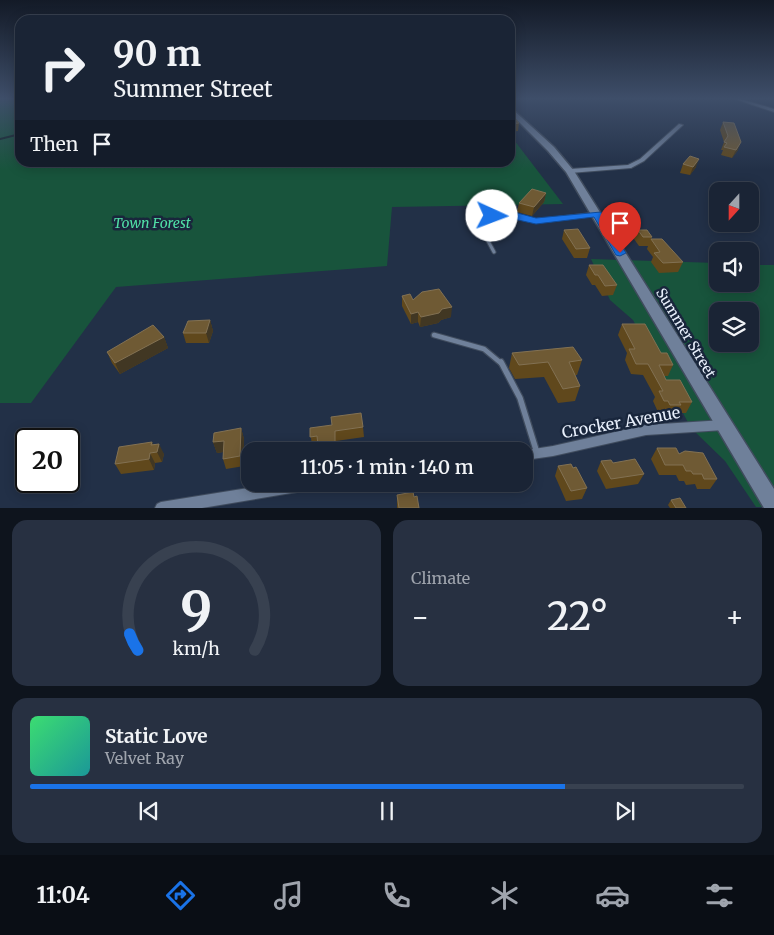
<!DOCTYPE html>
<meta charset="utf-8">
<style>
:root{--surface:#1a2435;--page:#273041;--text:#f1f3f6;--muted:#9fa4ad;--line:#384150;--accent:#1a73e8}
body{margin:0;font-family:Merriweather,serif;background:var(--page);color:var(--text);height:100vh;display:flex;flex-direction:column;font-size:19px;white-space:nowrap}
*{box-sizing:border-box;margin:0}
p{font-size:16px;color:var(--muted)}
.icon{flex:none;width:28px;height:28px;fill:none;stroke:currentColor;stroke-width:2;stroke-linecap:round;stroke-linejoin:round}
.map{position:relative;height:508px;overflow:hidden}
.drawer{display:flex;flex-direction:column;gap:12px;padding:12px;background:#0e141d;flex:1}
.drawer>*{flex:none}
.guide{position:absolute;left:15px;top:15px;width:500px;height:152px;border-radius:15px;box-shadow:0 2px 12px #0003,0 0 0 1px var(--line);background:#1a2435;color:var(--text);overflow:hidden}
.needle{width:32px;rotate:201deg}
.buttons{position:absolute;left:709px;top:182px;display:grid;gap:10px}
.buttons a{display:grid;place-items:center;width:50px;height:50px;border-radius:10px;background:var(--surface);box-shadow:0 2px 12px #0003,0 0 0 1px var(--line);font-size:25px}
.speed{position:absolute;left:15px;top:428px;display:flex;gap:10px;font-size:25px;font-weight:700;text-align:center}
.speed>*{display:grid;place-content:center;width:65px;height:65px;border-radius:50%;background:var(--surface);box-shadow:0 2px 12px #0003,0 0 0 1px var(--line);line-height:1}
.speed .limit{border:2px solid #111;border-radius:8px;background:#fff;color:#111}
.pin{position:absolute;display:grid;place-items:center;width:42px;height:42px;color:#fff;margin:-51px -21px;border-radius:50% 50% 50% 0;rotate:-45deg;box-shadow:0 0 5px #0007}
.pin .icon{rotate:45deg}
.me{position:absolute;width:55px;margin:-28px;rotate:92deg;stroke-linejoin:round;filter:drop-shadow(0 0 4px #0008)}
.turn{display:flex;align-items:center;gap:18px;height:105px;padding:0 15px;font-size:22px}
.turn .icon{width:65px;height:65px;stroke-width:2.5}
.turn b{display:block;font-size:35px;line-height:42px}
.then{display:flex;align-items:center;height:48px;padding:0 15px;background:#0003;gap:10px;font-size:19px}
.big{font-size:38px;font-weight:600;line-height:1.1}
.drawer .tile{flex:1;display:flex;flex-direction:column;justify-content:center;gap:8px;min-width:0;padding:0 18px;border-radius:15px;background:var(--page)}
.drawer .dial{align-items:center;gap:0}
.dial svg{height:130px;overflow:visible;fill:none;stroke:var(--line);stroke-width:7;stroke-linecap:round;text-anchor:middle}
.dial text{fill:var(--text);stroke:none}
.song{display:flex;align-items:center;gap:15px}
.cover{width:60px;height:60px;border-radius:8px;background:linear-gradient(135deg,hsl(140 70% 55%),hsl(180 70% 35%))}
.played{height:5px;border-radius:2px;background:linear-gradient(90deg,var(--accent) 75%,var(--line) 75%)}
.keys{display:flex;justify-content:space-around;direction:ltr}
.heat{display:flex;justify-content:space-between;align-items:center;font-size:28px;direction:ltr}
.drawer .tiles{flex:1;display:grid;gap:12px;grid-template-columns:1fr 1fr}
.tile:last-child{grid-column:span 2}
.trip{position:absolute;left:241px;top:442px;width:292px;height:50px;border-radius:15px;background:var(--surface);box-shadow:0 2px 12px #0003,0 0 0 1px var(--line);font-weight:600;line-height:50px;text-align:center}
.tab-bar{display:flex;height:80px;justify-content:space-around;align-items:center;background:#0a0e15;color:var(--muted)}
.tab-bar .icon{width:35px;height:35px}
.tab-bar .on{color:var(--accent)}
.tab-bar b{font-size:22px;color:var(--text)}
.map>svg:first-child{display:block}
</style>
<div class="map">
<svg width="774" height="508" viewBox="0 0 774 508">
<rect width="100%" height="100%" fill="#223047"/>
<path fill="#18543c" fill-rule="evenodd" d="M0 99H20V162H510L511 136 563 204 392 207 387 266 116 287 31 403H0Z
M591 259 717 263 718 284H750V265H774V491L766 507H756L725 461 691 428 633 320 610 300ZM718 311H750V344H718Z"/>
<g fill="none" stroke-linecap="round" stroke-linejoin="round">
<path stroke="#102025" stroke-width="2" d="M0 139 20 134"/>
<defs>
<path id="service-far2" d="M494 252 475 217 510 214 536 221 595 214"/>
<path id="service-far1" d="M434 335 484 349 502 364"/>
<path id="service" d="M501 362 520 398 537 453"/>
<path id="minor" d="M735 99H741L774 109V112Z
M679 124 683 125 644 161 631 168 570 173 567 171 570 169 628 165 640 159Z
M724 420 728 422 729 425 728 428 724 430 646 435 553 456 525 460V451H521L553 446 646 425Z
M274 484H315L313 488 309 490 202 508H155L157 504 161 502Z"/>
<path id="secondary" d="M510 107 554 147 574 171 774 489V508H764L566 172 548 151 510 113Z"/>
</defs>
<use href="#service-far2" stroke="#404c5e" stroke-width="5"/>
<use href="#service-far1" stroke="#404c5e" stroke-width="7"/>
<use href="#service" stroke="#404c5e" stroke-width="8"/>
<use href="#minor" stroke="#404c5e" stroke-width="2"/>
<use href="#secondary" stroke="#404c5e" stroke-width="3"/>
<use href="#service-far2" stroke="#6f809a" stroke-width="3"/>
<use href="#service-far1" stroke="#6f809a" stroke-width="4.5"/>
<use href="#service" stroke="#6f809a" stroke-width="5.5"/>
<use href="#minor" fill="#6f809a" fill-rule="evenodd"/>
<use href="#secondary" fill="#6f809a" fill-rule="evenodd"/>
</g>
<path fill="#60481c" d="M510 116 519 123 518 131 510 132Z
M723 122 738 150 732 158 721 155 723 150H721L724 142 720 130Z
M683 164 696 167 690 175 680 173Z
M546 193 544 202 532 216 517 212 519 203Z
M564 230 590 248 587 258H574L562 239Z
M638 230 652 237 651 239 683 262 678 272 659 273 651 262 653 257 647 249 648 246H639L634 239Z
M589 265 617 285 613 295 602 296 595 285H592L586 275Z
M402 296 413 300 451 317 441 320 438 323 420 327 418 322 411 324 402 306Z
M210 320 213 331 209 343H186L183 333Z
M622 324 661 353 673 365 668 376H664L666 380 692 402 686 413H676L675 415H664L662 412H658L653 401 655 397 643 375 631 374 625 360 627 353 618 335Z
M164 337 168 348 120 374 112 363 107 352Z
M512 353 582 360 577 375H575L580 386 575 401 558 403 544 377 515 379 509 368Z
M363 427 364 437 336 441V451H318V446L312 447 310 428Z
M241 428 244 439V466L226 469 223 459V452L217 453 213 442Z
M152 442 153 445 164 454 162 462 155 463 154 470 121 474 115 464Z
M657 448 679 454 717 479 710 489H697L695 484 686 485 684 481H679L676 475H659L651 459Z
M26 452V476L19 467Z
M601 461 613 463 644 474 638 484 606 489 597 471Z
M558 466 587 488 582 499 566 501 555 476Z
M397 495 414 497 419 508H397Z
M671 500 686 508H670L668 505Z"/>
<path fill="#413723" d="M741 142 738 150 732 158 736 150Z
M699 159 696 167 690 175 693 167Z
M546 193 544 202 532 216 534 207Z
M452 307 451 317 441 320 438 323 420 327 421 317 442 309Z
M418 312V322L411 324V314Z
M210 320 213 331 209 343 206 333Z
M164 337 168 348 120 374 115 363Z
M241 428 244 439V466L240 456Z
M224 441 228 451 217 453 213 442Z
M69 442 76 453 69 472Z
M159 444 164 454 162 462 157 452Z
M150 453 155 463 154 470 149 459Z"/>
<path fill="#6f5a34" stroke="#827153" d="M510 116H513L519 123 510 124Z
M723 122 734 123 741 142 736 150 724 147 727 143 724 142 728 136Z
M690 156 699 159 693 167 683 164Z
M532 189 546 193 534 207 519 203Z
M578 229 590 248 576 249 564 230Z
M638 230H647L652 237H643Z
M651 239H662L683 262 663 263 654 253 660 252Z
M589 265H603L617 285 605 286 598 275H595Z
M439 289 452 307 442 309 439 313 421 317 418 312 411 314 402 296 410 294 413 300 422 292Z
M210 320 206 333H183L188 321Z
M622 324H645L661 353H667L673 365H659L666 380H680L692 402H679L681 405H670L668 401H664L659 391H663L648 364H636L629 349H635Z
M153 325 164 337 115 363 107 352Z
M573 347 582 360 569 362 580 386 563 389 548 362 519 365 512 353Z
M361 413 363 427 335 431V443L318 445 317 436 310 437V428L332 425 331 417Z
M241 428 240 456 223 459 224 441 213 442 214 433Z
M64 436 63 439H49L50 437Z
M152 442 151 445 159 444 157 452 150 453 149 459 115 464 119 447Z
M657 448H676L679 454 685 451 703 453 717 479H704L702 474H693L691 471H686L683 465H665Z
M26 452V466L19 467Z
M635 459 644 474 611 479 601 461 611 460 613 463Z
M571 464 573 468 576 467 587 488 571 491 558 466Z
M413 492 414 497 417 496 419 508H399L397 495Z
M680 498 686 508H676L671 500Z"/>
<linearGradient id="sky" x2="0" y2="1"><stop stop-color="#131a27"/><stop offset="0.58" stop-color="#3e4e69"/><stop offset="1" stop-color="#3e4e69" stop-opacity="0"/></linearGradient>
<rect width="774" height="170" fill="url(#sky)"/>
<path fill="#1a73e8" stroke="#114b97" d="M510 211 536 218 601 212 626 253 620 256 616 255 594 217 536 224 509 218 492 219 487 216 492 213Z"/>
<g text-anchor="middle" stroke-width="5" stroke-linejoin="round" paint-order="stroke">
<g font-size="14" font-style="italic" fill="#50e0a6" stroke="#19263c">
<text x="152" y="228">Town Forest</text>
</g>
<g font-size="14" fill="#e9f0fc" stroke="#19263c">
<text transform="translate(686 333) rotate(59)" y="5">Summer Street</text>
</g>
<g font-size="16" fill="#e9f0fc" stroke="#19263c">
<text transform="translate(621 422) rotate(-10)" y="6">Crocker Avenue</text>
</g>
</g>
</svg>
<div class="buttons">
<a><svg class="needle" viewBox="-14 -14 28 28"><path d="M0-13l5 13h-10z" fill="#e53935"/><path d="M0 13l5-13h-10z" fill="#9fa4ad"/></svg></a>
<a><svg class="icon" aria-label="sound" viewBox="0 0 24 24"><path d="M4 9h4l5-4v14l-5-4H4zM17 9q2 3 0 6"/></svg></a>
<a><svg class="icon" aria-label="layers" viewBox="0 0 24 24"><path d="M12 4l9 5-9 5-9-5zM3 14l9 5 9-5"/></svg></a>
</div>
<div class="speed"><div class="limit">20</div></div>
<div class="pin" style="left:620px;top:253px;background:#d93025"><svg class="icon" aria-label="arrive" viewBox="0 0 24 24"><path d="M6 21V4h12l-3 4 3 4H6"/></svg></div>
<svg class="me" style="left:492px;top:216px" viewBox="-20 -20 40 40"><circle r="19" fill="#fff"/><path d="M0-13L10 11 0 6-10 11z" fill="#1a73e8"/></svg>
<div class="trip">11:05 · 1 min · 140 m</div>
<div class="guide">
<div class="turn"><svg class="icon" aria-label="right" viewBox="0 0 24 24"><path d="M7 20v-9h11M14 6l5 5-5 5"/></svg><div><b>90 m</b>Summer Street</div></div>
<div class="then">Then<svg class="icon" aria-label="arrive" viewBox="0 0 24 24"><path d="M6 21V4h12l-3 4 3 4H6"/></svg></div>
</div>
</div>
<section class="drawer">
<div class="tiles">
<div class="tile dial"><svg viewBox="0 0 100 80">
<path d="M14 69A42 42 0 1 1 86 69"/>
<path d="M14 69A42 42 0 0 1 9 59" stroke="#1a73e8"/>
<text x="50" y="56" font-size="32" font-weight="700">9</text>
<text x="50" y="72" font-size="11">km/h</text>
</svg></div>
<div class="tile"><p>Climate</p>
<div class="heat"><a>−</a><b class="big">22°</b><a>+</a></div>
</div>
<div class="tile">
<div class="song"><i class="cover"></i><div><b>Static Love</b><p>Velvet Ray</p></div></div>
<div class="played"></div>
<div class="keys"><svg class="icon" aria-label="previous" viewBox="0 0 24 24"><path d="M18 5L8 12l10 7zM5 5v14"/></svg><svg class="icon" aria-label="pause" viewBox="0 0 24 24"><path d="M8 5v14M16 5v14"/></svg><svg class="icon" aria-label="next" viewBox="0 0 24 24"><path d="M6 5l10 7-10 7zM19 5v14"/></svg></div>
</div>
</div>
</section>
<nav class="tab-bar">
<b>11:04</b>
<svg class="icon on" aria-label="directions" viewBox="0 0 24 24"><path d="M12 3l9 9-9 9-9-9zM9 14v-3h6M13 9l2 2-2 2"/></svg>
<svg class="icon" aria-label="music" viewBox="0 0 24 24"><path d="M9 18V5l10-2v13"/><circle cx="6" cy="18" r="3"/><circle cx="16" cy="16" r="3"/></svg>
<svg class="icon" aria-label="phone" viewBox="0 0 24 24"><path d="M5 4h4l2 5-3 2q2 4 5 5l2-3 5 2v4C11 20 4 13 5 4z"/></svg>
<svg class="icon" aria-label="climate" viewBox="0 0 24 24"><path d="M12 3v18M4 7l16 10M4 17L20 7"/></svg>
<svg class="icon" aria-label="car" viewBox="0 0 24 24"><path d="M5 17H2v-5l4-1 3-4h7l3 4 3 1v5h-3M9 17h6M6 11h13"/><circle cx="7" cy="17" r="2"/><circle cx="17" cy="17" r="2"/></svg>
<svg class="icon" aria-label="filters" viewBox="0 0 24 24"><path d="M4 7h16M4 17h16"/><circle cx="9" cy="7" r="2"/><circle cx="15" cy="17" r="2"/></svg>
</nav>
